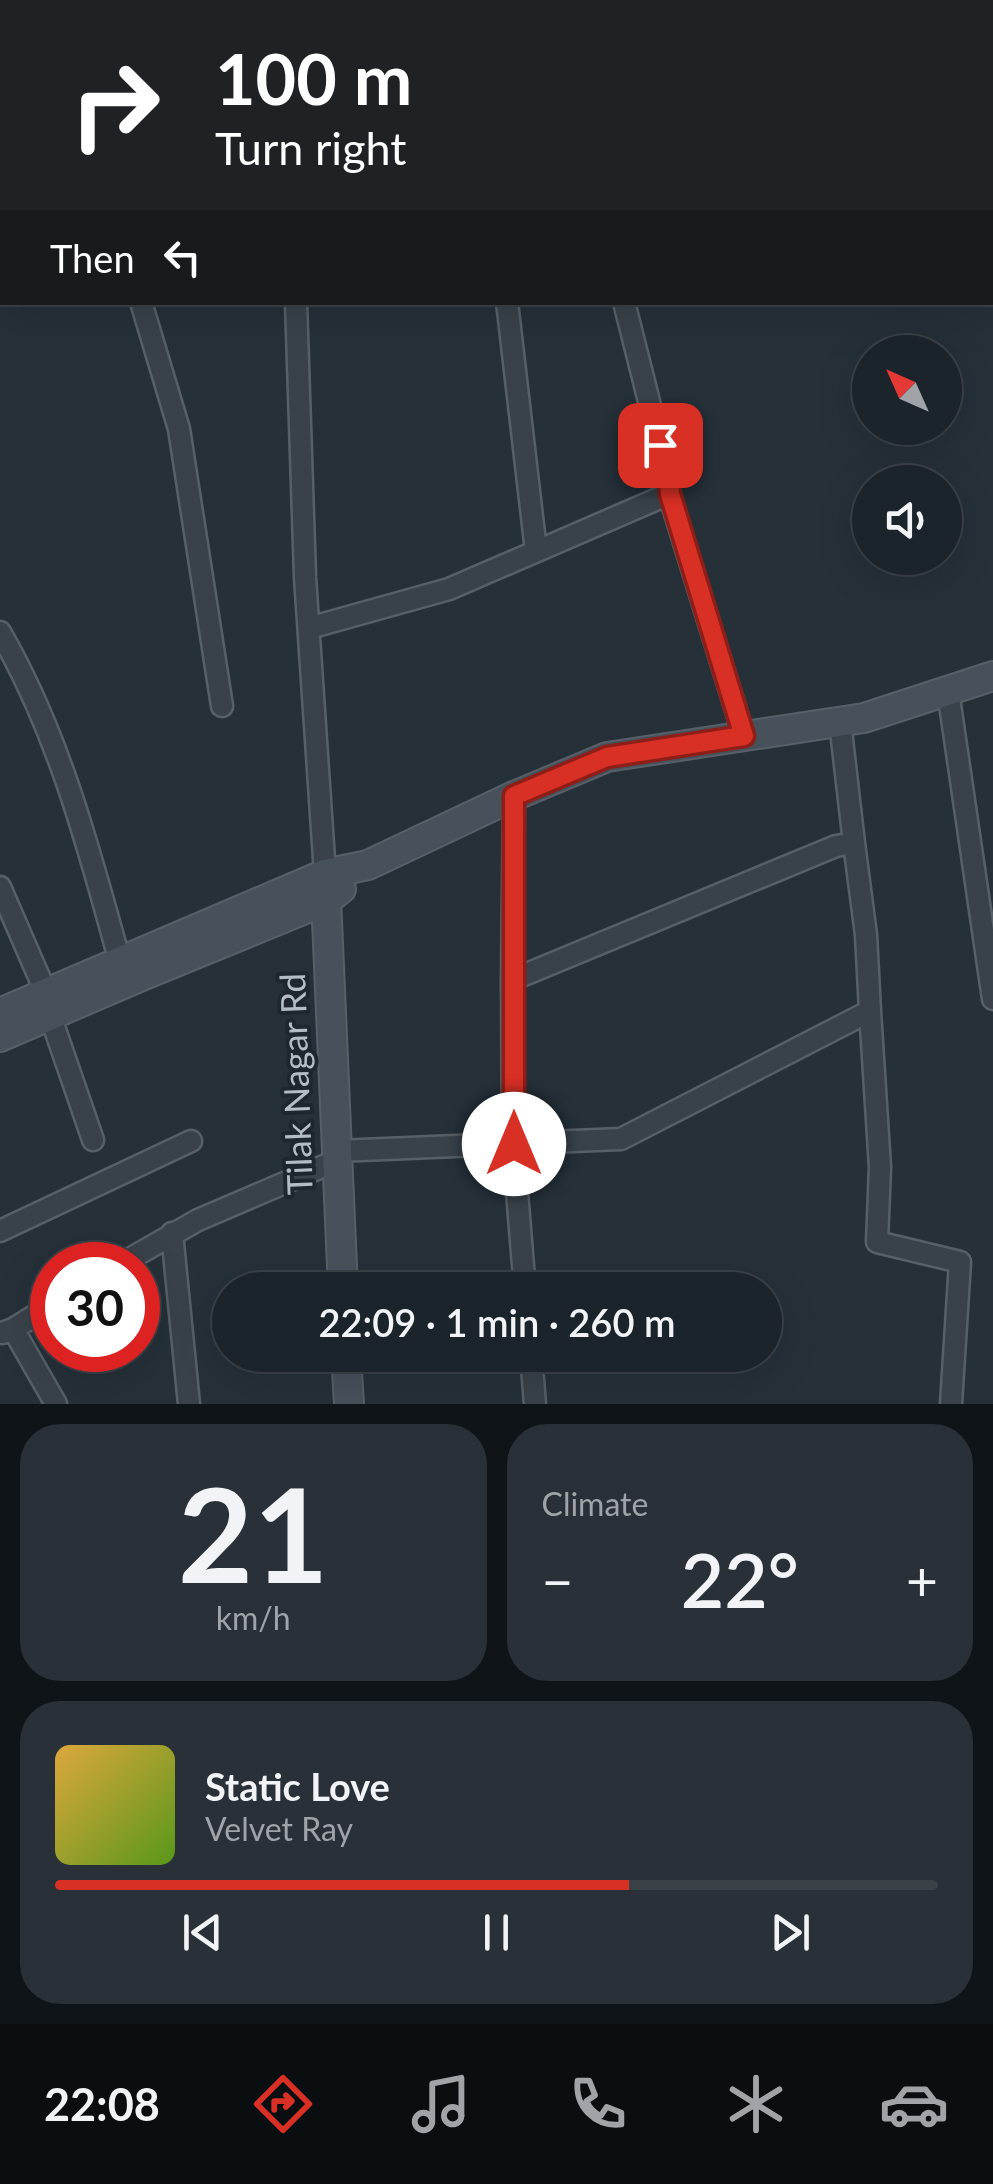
<!DOCTYPE html>
<meta charset="utf-8">
<style>
:root{--surface:#1c242b;--page:#293037;--text:#f1f3f6;--muted:#a0a4a9;--line:#3a4147;--accent:#d93025}
body{margin:0;font-family:Lato,sans-serif;background:var(--page);color:var(--text);height:100vh;display:flex;flex-direction:column;font-size:38px;white-space:nowrap}
*{box-sizing:border-box;margin:0}
p{font-size:32px;color:var(--muted)}
.icon{flex:none;width:55px;height:55px;fill:none;stroke:currentColor;stroke-width:2;stroke-linecap:round;stroke-linejoin:round}
.map{position:relative;height:1404px;overflow:hidden}
.drawer{display:flex;flex-direction:column;gap:20px;padding:20px;background:#0f1418;flex:1}
.drawer>*{flex:none}
.guide{position:absolute;left:0px;top:0px;width:995px;height:305px;box-shadow:0 10px 40px #0002,0 0 0 2px var(--line);background:#202124;color:#fff;overflow:hidden}
.needle{width:65px;rotate:315deg}
.fabs{position:absolute;left:852px;top:335px;display:grid;gap:20px}
.fabs a{display:grid;place-items:center;width:110px;height:110px;border-radius:50%;background:var(--surface);box-shadow:0 10px 40px #0002,0 0 0 2px var(--line);font-size:50px}
.speed{position:absolute;left:30px;top:1242px;display:flex;gap:20px;font-size:50px;font-weight:700;text-align:center}
.speed>*{display:grid;place-content:center;width:130px;height:130px;border-radius:50%;background:var(--surface);box-shadow:0 10px 40px #0002,0 0 0 2px var(--line);line-height:1}
.speed .limit{border:15px solid #d22;background:#fff;color:#111}
.pin{position:absolute;display:grid;place-items:center;width:85px;height:85px;color:#fff;margin:-42px;border-radius:20px;box-shadow:0 5px 15px #0006}
.me{position:absolute;width:110px;margin:-55px;rotate:0deg;stroke-linejoin:round;filter:drop-shadow(0 0 8px #0008)}
.turn{display:flex;align-items:center;gap:35px;height:210px;padding:0 50px;font-size:45px}
.turn .icon{width:130px;height:130px;stroke-width:2.5}
.turn b{display:block;font-size:70px;line-height:85px}
.then{display:flex;align-items:center;height:95px;padding:0 50px;background:#0003;gap:20px;font-size:38px}
.big{font-size:75px;font-weight:600;line-height:1.1}
.drawer .card{flex:1;display:flex;flex-direction:column;justify-content:center;gap:15px;min-width:0;padding:0 35px;border-radius:40px;background:var(--page)}
.drawer .dial{align-items:center;gap:0}
.dial b{font-size:130px;line-height:1}
.song{display:flex;align-items:center;gap:30px}
.cover{width:120px;height:120px;border-radius:15px;background:linear-gradient(135deg,hsl(40 70% 55%),hsl(90 70% 35%))}
.played{height:10px;border-radius:5px;background:linear-gradient(90deg,var(--accent) 65%,var(--line) 65%)}
.keys{display:flex;justify-content:space-around;direction:ltr}
.heat{display:flex;justify-content:space-between;align-items:center;font-size:55px;direction:ltr}
.drawer .tiles{flex:1;display:grid;gap:20px;grid-template-columns:1fr 1fr}
.card:last-child{grid-column:span 2}
.trip{position:absolute;left:212px;top:1272px;width:570px;height:100px;border-radius:50px;background:var(--surface);box-shadow:0 10px 40px #0002,0 0 0 2px var(--line);font-weight:600;line-height:100px;text-align:center}
.tabs{display:flex;height:160px;justify-content:space-around;align-items:center;background:#0b0e11;color:var(--muted)}
.tabs .icon{width:70px;height:70px}
.tabs .selected{color:var(--accent)}
.tabs b{font-size:45px;color:var(--text)}
.map>svg:first-child{display:block}
</style>
<div class="map">
<svg width="993" height="1404" viewBox="0 0 993 1404">
<rect width="100%" height="100%" fill="#253039"/>
<g fill="none" stroke-linecap="round" stroke-linejoin="round">
<defs>
<path id="street" d="M285 0V2
M37 2 40 0
M207 2 211 0
M316 2 320 0
M454 2 457 0
M0 38 2 35
M0 59 2 62
M0 193 2 191
M141 302 179 429 222 706
M296 302 305 577 325 874
M507 302 536 551
M624 302 669 481V494L744 736
M309 628 449 589 669 494
M0 632C59 734 89 849 120 962
M948 691 993 999
M840 722 854 843
M0 887 46 993
M512 980 513 1143 525 1290
M870 1011 880 1167 877 1242 960 1262 951 1404
M50 1015 93 1140
M337 1151 621 1139 870 1011 866 935 854 843 836 846 512 980 514 796
M0 1231 191 1141
M172 1233 189 1404
M119 1265 198 1220 338 1160
M13 1329 56 1404
M2 1333 13 1329 52 1305
M531 1355 535 1404"/>
<path id="secondary" d="M325 874 343 1290
M0 1013 325 874 368 865 514 796 607 757 864 718 993 676
M0 1037 144 975 327 900 341 889
M346 1355 349 1404"/>
</defs>
<use href="#street" stroke="#576068" stroke-width="25"/>
<use href="#secondary" stroke="#576068" stroke-width="32"/>
<use href="#street" stroke="#39424a" stroke-width="20"/>
<use href="#secondary" stroke="#47515c" stroke-width="28"/>
</g>
<g fill="none" stroke-linecap="round" stroke-linejoin="round">
<defs>
<path id="route" d="M514 1144V796L607 757 744 736 670 494 669 481 660 445"/>
</defs>
<use href="#route" stroke="#8d1f18" stroke-width="25"/>
<use href="#route" stroke="#d93025" stroke-width="18"/>
</g>
<g text-anchor="middle" stroke-width="8" stroke-linejoin="round" paint-order="stroke">
<g font-size="35" fill="#b4bdc5" stroke="#1e272e">
<text transform="translate(297 1084) rotate(-92)" y="12">Tilak Nagar Rd</text>
</g>
</g>
</svg>
<div class="fabs">
<a><svg class="needle" viewBox="-14 -14 28 28"><path d="M0-13l5 13h-10z" fill="#e53935"/><path d="M0 13l5-13h-10z" fill="#a0a4a9"/></svg></a>
<a><svg class="icon" aria-label="sound" viewBox="0 0 24 24"><path d="M4 9h4l5-4v14l-5-4H4zM17 9q2 3 0 6"/></svg></a>
</div>
<div class="speed"><div class="limit">30</div></div>
<div class="pin" style="left:660px;top:445px;background:#d93025"><svg class="icon" aria-label="arrive" viewBox="0 0 24 24"><path d="M6 21V4h12l-3 4 3 4H6"/></svg></div>
<svg class="me" style="left:514px;top:1144px" viewBox="-20 -20 40 40"><circle r="19" fill="#fff"/><path d="M0-13L10 11 0 6-10 11z" fill="#d93025"/></svg>
<div class="trip">22:09 · 1 min · 260 m</div>
<div class="guide">
<div class="turn"><svg class="icon" aria-label="right" viewBox="0 0 24 24"><path d="M7 20v-9h11M14 6l5 5-5 5"/></svg><div><b>100 m</b>Turn right</div></div>
<div class="then">Then<svg class="icon" aria-label="left" viewBox="0 0 24 24"><path d="M17 20v-9H6M10 6l-5 5 5 5"/></svg></div>
</div>
</div>
<section class="drawer">
<div class="tiles">
<div class="card dial"><b>21</b><p>km/h</p></div>
<div class="card"><p>Climate</p>
<div class="heat"><a>−</a><b class="big">22°</b><a>+</a></div>
</div>
<div class="card">
<div class="song"><i class="cover"></i><div><b>Static Love</b><p>Velvet Ray</p></div></div>
<div class="played"></div>
<div class="keys"><svg class="icon" aria-label="previous" viewBox="0 0 24 24"><path d="M18 5L8 12l10 7zM5 5v14"/></svg><svg class="icon" aria-label="pause" viewBox="0 0 24 24"><path d="M8 5v14M16 5v14"/></svg><svg class="icon" aria-label="next" viewBox="0 0 24 24"><path d="M6 5l10 7-10 7zM19 5v14"/></svg></div>
</div>
</div>
</section>
<nav class="tabs">
<b>22:08</b>
<svg class="icon selected" aria-label="directions" viewBox="0 0 24 24"><path d="M12 3l9 9-9 9-9-9zM9 14v-3h6M13 9l2 2-2 2"/></svg>
<svg class="icon" aria-label="music" viewBox="0 0 24 24"><path d="M9 18V5l10-2v13"/><circle cx="6" cy="18" r="3"/><circle cx="16" cy="16" r="3"/></svg>
<svg class="icon" aria-label="phone" viewBox="0 0 24 24"><path d="M5 4h4l2 5-3 2q2 4 5 5l2-3 5 2v4C11 20 4 13 5 4z"/></svg>
<svg class="icon" aria-label="climate" viewBox="0 0 24 24"><path d="M12 3v18M4 7l16 10M4 17L20 7"/></svg>
<svg class="icon" aria-label="car" viewBox="0 0 24 24"><path d="M5 17H2v-5l4-1 3-4h7l3 4 3 1v5h-3M9 17h6M6 11h13"/><circle cx="7" cy="17" r="2"/><circle cx="17" cy="17" r="2"/></svg>
</nav>
